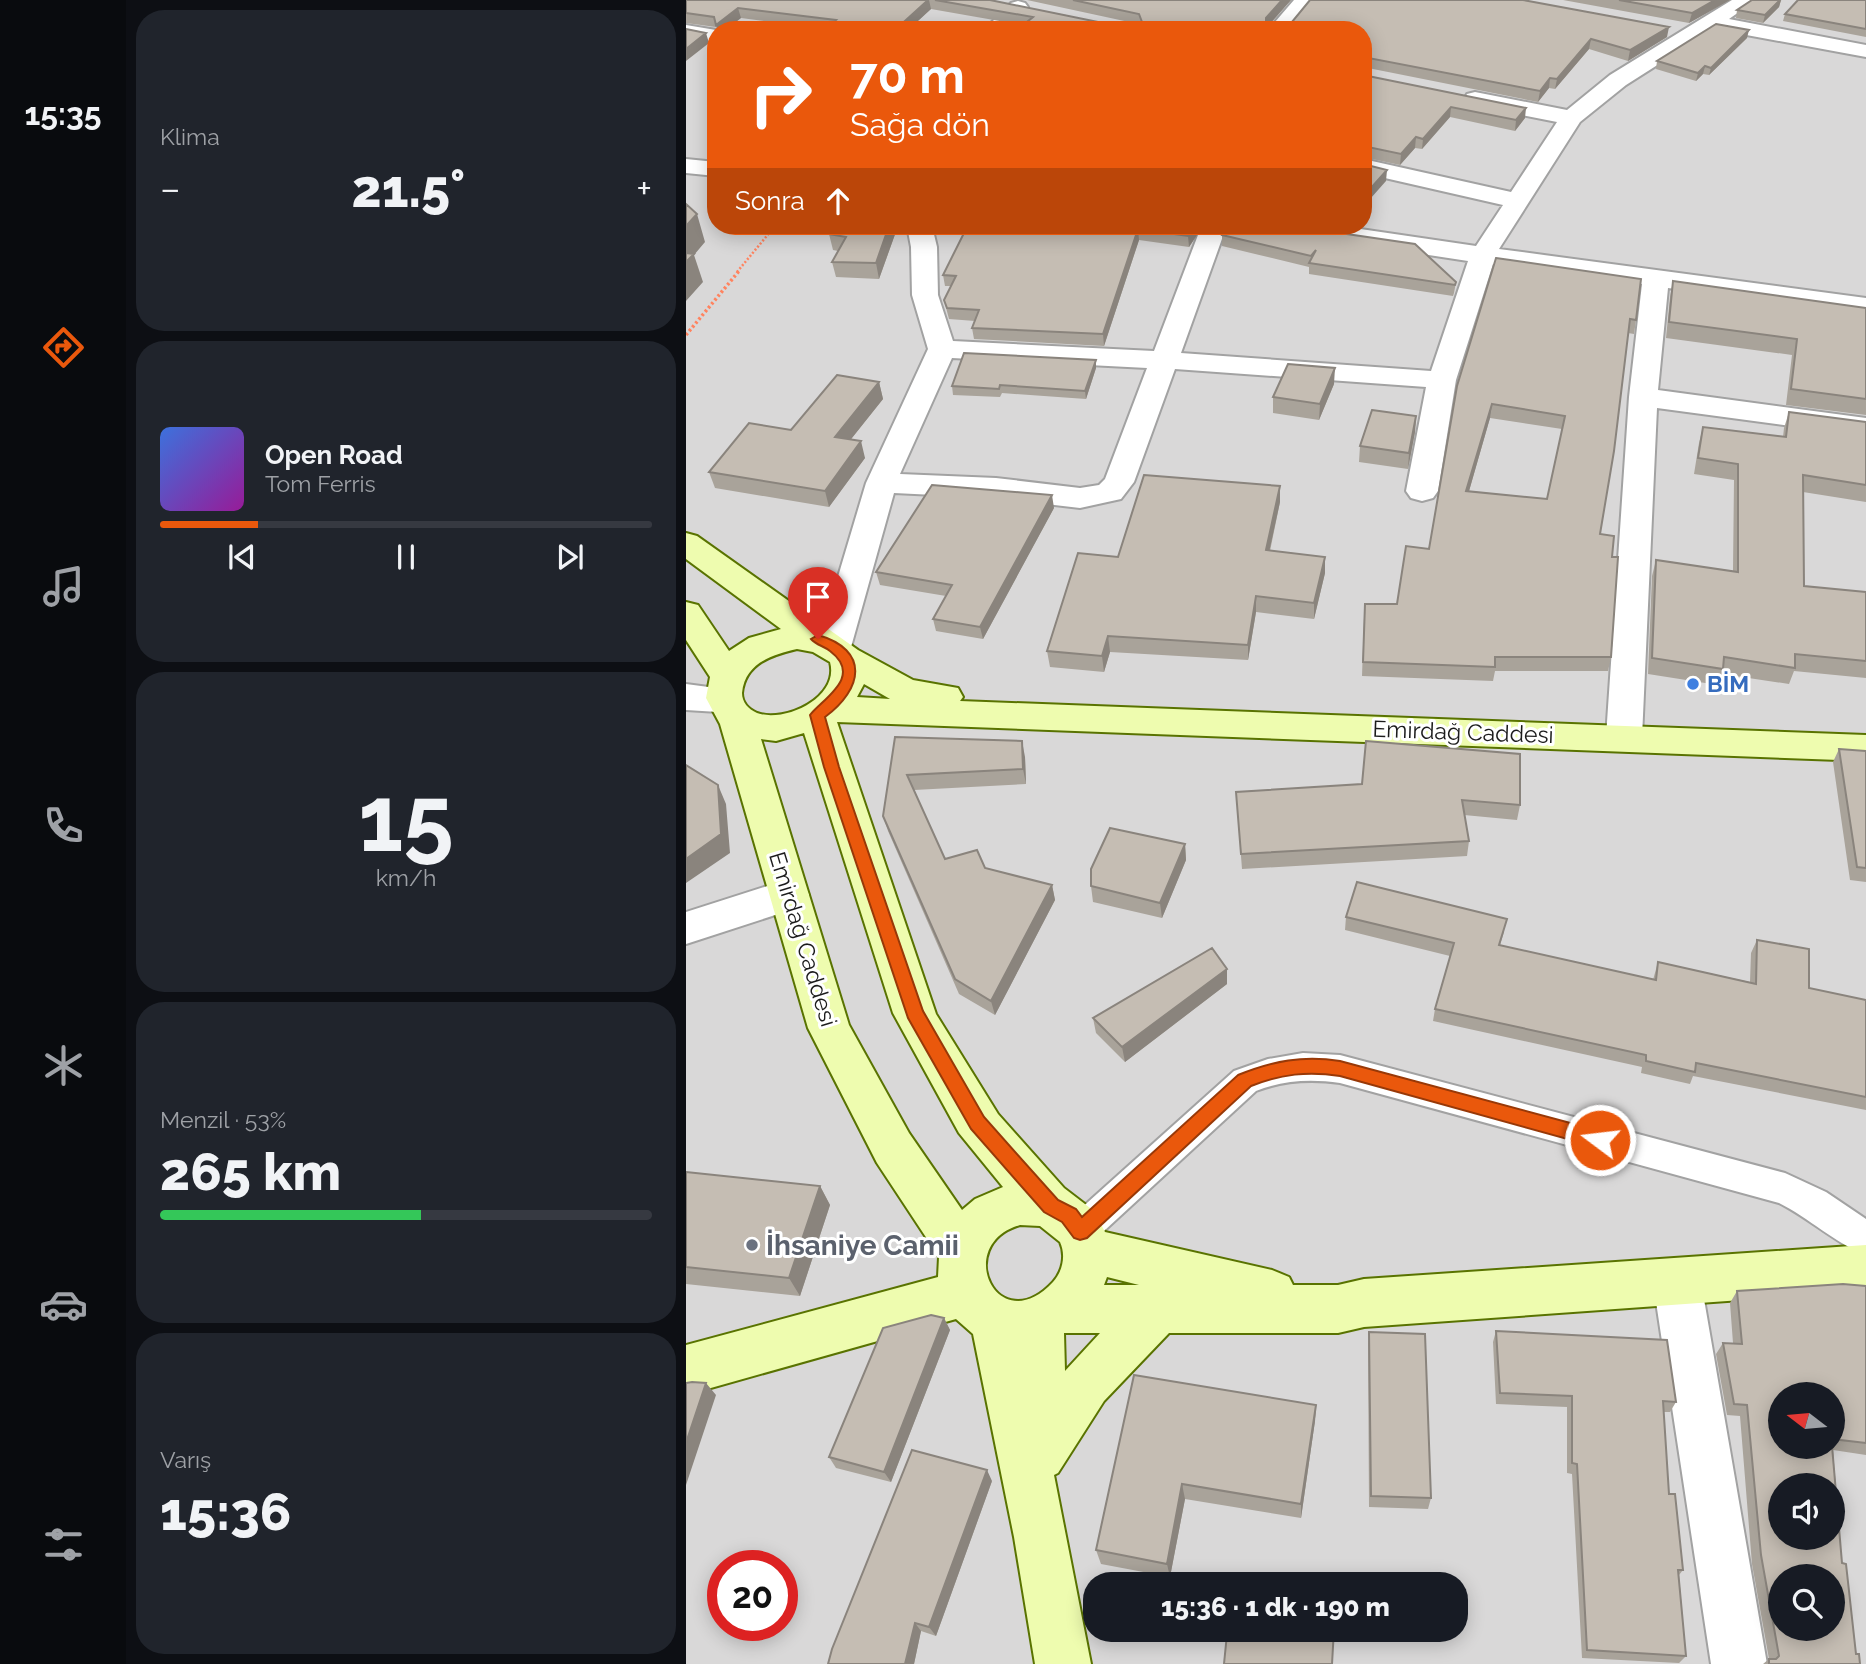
<!DOCTYPE html>
<html lang="tr">
<meta charset="utf-8">
<style>
:root{--surface:#171b24;--page:#20242c;--text:#f1f3f6;--muted:#9ea1a6;--line:#363941;--accent:#ea580c}
body{margin:0;font-family:Raleway,sans-serif;background:var(--page);color:var(--text);height:100vh;display:flex;flex-direction:column;font-size:26px;white-space:nowrap}
*{box-sizing:border-box;margin:0}
p{font-size:23px;color:var(--muted)}
.icon{flex:none;width:38px;height:38px;fill:none;stroke:currentColor;stroke-width:2;stroke-linecap:round;stroke-linejoin:round}
.map{position:relative;flex:1;overflow:hidden}
.panel{display:flex;flex-direction:column;gap:10px;padding:10px;background:#0d0f14;width:560px}
.panel>*{flex:none}
.guide{position:absolute;left:21px;top:21px;width:665px;height:214px;border-radius:28px;box-shadow:0 4px 18px #0003;background:#ea580c;color:#fff;overflow:hidden}
.needle{width:46px;rotate:286deg}
.fabs{position:absolute;left:1082px;top:1382px;display:grid;gap:14px}
.fabs a{display:grid;place-items:center;width:77px;height:77px;border-radius:50%;background:var(--surface);box-shadow:0 4px 18px #0003;font-size:35px}
.speed{position:absolute;left:21px;top:1550px;display:flex;gap:14px;font-size:35px;font-weight:700;text-align:center}
.speed>*{display:grid;place-content:center;width:91px;height:91px;border-radius:50%;background:var(--surface);box-shadow:0 4px 18px #0003;line-height:1}
.speed .limit{border:10px solid #d22;background:#fff;color:#111}
.pin{position:absolute;display:grid;place-items:center;width:60px;height:60px;color:#fff;margin:-72px -30px;border-radius:50% 50% 50% 0;rotate:-45deg;box-shadow:0 0 7px #0007}
.pin .icon{rotate:45deg}
.me{position:absolute;width:77px;margin:-38px;rotate:285deg;stroke-linejoin:round;filter:drop-shadow(0 0 5px #0008)}
.turn{display:flex;align-items:center;gap:24px;height:147px;padding:0 28px;font-size:32px}
.turn .icon{width:91px;height:91px;stroke-width:2.5}
.turn b{display:block;font-size:49px;line-height:60px}
.then{display:flex;align-items:center;height:66px;padding:0 28px;background:#0003;gap:14px;font-size:26px}
.big{font-size:52px;font-weight:800;line-height:1.1}
.panel .card{flex:1;display:flex;flex-direction:column;justify-content:center;gap:10px;min-width:0;padding:0 24px;border-radius:28px;background:var(--page)}
.panel .dial{align-items:center;gap:0}
.dial b{font-size:91px;line-height:1}
.song{display:flex;align-items:center;gap:21px}
.cover{width:84px;height:84px;border-radius:10px;background:linear-gradient(135deg,hsl(220 70% 55%),hsl(300 70% 35%))}
.played{height:7px;border-radius:4px;background:linear-gradient(90deg,var(--accent) 20%,var(--line) 20%)}
.keys{display:flex;justify-content:space-around;direction:ltr}
.heat{display:flex;justify-content:space-between;align-items:center;font-size:38px;direction:ltr}
.charge{height:10px;border-radius:5px;background:linear-gradient(90deg,#34c759 53%,var(--line) 0)}
.trip{position:absolute;left:397px;top:1572px;width:385px;height:70px;border-radius:28px;background:var(--surface);box-shadow:0 4px 18px #0003;font-weight:800;line-height:70px;text-align:center}
main{display:flex;flex:1;min-height:0}
.tab-bar{display:flex;flex-direction:column;width:126px;justify-content:space-around;align-items:center;background:#090b0e;color:var(--muted)}
.tab-bar .icon{width:49px;height:49px}
.tab-bar .selected{color:var(--accent)}
.tab-bar b{font-size:32px;color:var(--text)}
.map>svg:first-child{display:block}
</style>
<main>
<nav class="tab-bar">
<b>15:35</b>
<svg class="icon selected" aria-label="directions" viewBox="0 0 24 24"><path d="M12 3l9 9-9 9-9-9zM9 14v-3h6M13 9l2 2-2 2"/></svg>
<svg class="icon" aria-label="music" viewBox="0 0 24 24"><path d="M9 18V5l10-2v13"/><circle cx="6" cy="18" r="3"/><circle cx="16" cy="16" r="3"/></svg>
<svg class="icon" aria-label="phone" viewBox="0 0 24 24"><path d="M5 4h4l2 5-3 2q2 4 5 5l2-3 5 2v4C11 20 4 13 5 4z"/></svg>
<svg class="icon" aria-label="climate" viewBox="0 0 24 24"><path d="M12 3v18M4 7l16 10M4 17L20 7"/></svg>
<svg class="icon" aria-label="car" viewBox="0 0 24 24"><path d="M5 17H2v-5l4-1 3-4h7l3 4 3 1v5h-3M9 17h6M6 11h13"/><circle cx="7" cy="17" r="2"/><circle cx="17" cy="17" r="2"/></svg>
<svg class="icon" aria-label="filters" viewBox="0 0 24 24"><path d="M4 7h16M4 17h16"/><circle cx="9" cy="7" r="2"/><circle cx="15" cy="17" r="2"/></svg>
</nav>
<section class="panel">
<div class="card"><p>Klima</p>
<div class="heat"><a>−</a><b class="big">21.5°</b><a>+</a></div>
</div>
<div class="card">
<div class="song"><i class="cover"></i><div><b>Open Road</b><p>Tom Ferris</p></div></div>
<div class="played"></div>
<div class="keys"><svg class="icon" aria-label="previous" viewBox="0 0 24 24"><path d="M18 5L8 12l10 7zM5 5v14"/></svg><svg class="icon" aria-label="pause" viewBox="0 0 24 24"><path d="M8 5v14M16 5v14"/></svg><svg class="icon" aria-label="next" viewBox="0 0 24 24"><path d="M6 5l10 7-10 7zM19 5v14"/></svg></div>
</div>
<div class="card dial"><b>15</b><p>km/h</p></div>
<div class="card"><p>Menzil · 53%</p><b class="big">265 km</b><div class="charge"></div></div>
<div class="card"><p>Varış</p><b class="big">15:36</b></div>
</section>
<div class="map">
<svg width="1180" height="1664" viewBox="0 0 1180 1664">
<rect width="100%" height="100%" fill="#edeadf"/>
<path fill="#d9d8d8" fill-rule="evenodd" d="M0 0H1180V1664H0ZM30 30H677V226H30ZM1094 1395H1146V1447H1094ZM1094 1486H1146V1538H1094ZM37 1566H96V1626H37ZM1094 1577H1146V1629H1094ZM410 1584H770V1629H410Z"/>
<g fill="none" stroke-linecap="round" stroke-linejoin="round">
<defs>
<path id="lane" d="M617 1053 654 1055 1099 1173 1140 1192 1180 1219V1255C1149 1243 1123 1218 1093 1203L654 1083C625 1079 598 1080 570 1091L406 1242 394 1247 382 1242 377 1231 382 1220 548 1071 582 1059Z"/>
<path id="street" d="M608 0H629L604 30H582Z
M1046 0H1070L1043 19 1180 45V57L1028 29 940 85 894 122 813 249 1180 298V314L982 288 972 390 1180 418V436L971 408 956 737 951 746 938 750 925 746 920 737 943 397 956 284 807 264 770 380 752 491 747 498 736 501 725 498 720 491 740 387 489 369 448 482 435 499 394 508 310 498 208 493 165 647 160 655 148 659 136 655 131 647 180 483 242 349 226 295 225 247 221 226H246L251 247 252 295 267 341 468 351 512 235 519 226H544L537 236 495 353 745 371 782 261 605 234 596 231 593 226H654L790 246 817 205 677 173V159L825 192 871 122 781 104 778 99 781 94 789 92 881 110 924 75ZM266 358 461 368 419 479 413 485 394 488 310 478 214 474Z
M332 1 339 3 342 7 320 30H298L325 3Z
M0 25 30 30V42L0 37Z
M0 159 30 162V176L0 173Z
M0 684 45 690 50 699 45 708 32 712 0 710Z
M103 879 117 884 123 895 117 906 0 944V912Z
M991 1259 1008 1266 1015 1282 1081 1664H1025L967 1282 974 1266Z"/>
<path id="secondary" d="M0 533 11 536 172 650 227 680 272 688 277 697 274 701 1180 735V761L151 722 250 1014 312 1114 378 1188 408 1211 419 1232 586 1270 603 1277 607 1285H652L678 1279 1180 1245V1291L678 1327 652 1333H483L418 1401 372 1473 368 1475 405 1664H349L328 1537 287 1334 270 1319 0 1395V1345L252 1277 253 1257 191 1163 122 1028 34 724 20 698 24 677 0 640V602L12 605 43 651 63 638 95 629 0 559ZM111 649 127 652 144 662C154 697 99 723 71 713 62 709 56 702 56 693 59 663 86 655 111 649ZM178 684 204 699 171 697ZM118 733 207 1013 273 1133 317 1187 289 1199 276 1210 223 1133 163 1025 75 739 90 741ZM334 1225 354 1226 374 1242C380 1255 377 1271 367 1282 312 1341 266 1245 334 1225ZM421 1277 453 1285H418ZM378 1333H414L379 1371Z"/>
</defs>
<use href="#lane" stroke="#a2a2a2" stroke-width="4"/>
<use href="#street" stroke="#a2a2a2" stroke-width="4"/>
<use href="#secondary" stroke="#597300" stroke-width="4"/>
<path stroke="#ff835f" stroke-width="2.5" stroke-dasharray="2 2" stroke-linecap="butt" d="M51 272 89 226"/>
<path stroke="#ff835f" stroke-width="3.5" stroke-dasharray="2.5 2.5" stroke-linecap="butt" d="M0 335 53 271"/>
<use href="#lane" fill="#fff" fill-rule="evenodd"/>
<use href="#street" fill="#fff" fill-rule="evenodd"/>
<use href="#secondary" fill="#eefcaf" fill-rule="evenodd"/>
</g>
<path fill="#a9a39a" fill-rule="evenodd" d="M0 0H304L412 22H443L341 0H605L586 22 981 37 942 61 903 49 869 89 863 88 852 102 677 67V30L337 25 245 9 222 30H138L139 29 55 18 30 27 0 23Z
M877 0H1044L1003 23Z
M1095 0 1093 7 1077 23 1050 18 1051 10Z
M1180 0V37L1097 21 1099 14Z
M1061 38 1023 75 1017 74 1010 81 970 69 971 61Z
M677 75 839 118 829 131 764 117 736 149 729 148 714 165 677 157Z
M147 226H212L193 279 150 277 146 262 152 251 147 250 143 234Z
M517 226 503 247 453 240 418 346 288 339 286 328 289 321 263 319 258 300 265 286H259L257 275 301 233Z
M536 235 770 282 768 293 767 296 623 274V267L536 246Z
M810 258 950 320 948 334 942 333 914 534 926 557 925 657 922 671H809L807 681 676 676 678 618 711 604 743 549ZM804 418 876 429 861 499 783 491Z
M987 281 1180 308V415L1100 405 1106 355 980 338 984 297Z
M410 360V368L400 399 316 393 314 397 267 395 266 386Z
M193 382 197 399 165 439 179 458 143 507 29 488 23 472Z
M648 384 633 420 587 413V397Z
M1103 412 1180 422V502L1117 492 1118 586 1180 592V678L1108 671 1103 684 1036 674 1032 685 962 674 966 576 970 560 1047 571 1048 480 1008 474 1013 443 1017 427 1097 437 1098 428Z
M730 416 729 432 722 469 673 462 674 446Z
M594 502 584 551 639 557V573L628 619 570 612 562 660 424 652 418 672 364 667 361 651 432 557Z
M368 508 297 639 250 631 247 619 260 596 194 585 190 572Z
M209 737 339 757 340 784 228 790 259 859 366 885 369 900 309 1015 273 994 202 831 197 816Z
M1153 749 1180 751V882L1164 880 1147 762Z
M676 784 834 805 831 820 778 815 783 841 781 856 556 869 550 792Z
M499 844 500 860 476 918 407 902 405 886Z
M660 917 818 932 814 945 967 980 972 962 1064 982 1065 953 1071 940 1123 988 1180 1000V1110L1007 1076 1004 1084 955 1073 956 1067 747 1021 749 1009 764 956 659 930Z
M541 969V984L439 1062 410 1033 407 1018Z
M0 1172 134 1186 144 1205 114 1296 0 1284Z
M1180 1286V1455L1147 1450 1156 1563 1170 1654 1174 1664H1077L1083 1659 1066 1564 1054 1416 1041 1415 1030 1354 1037 1343H1047L1044 1303 1051 1291ZM1146 1395V1447H1094Z
M258 1318 264 1330 205 1482 150 1468 143 1457Z
M810 1331 990 1402 984 1412H977L983 1494 997 1570 993 1575 1000 1656 993 1663 896 1658 886 1474 881 1473V1407L810 1404 807 1342Z
M683 1332 745 1498 742 1509 683 1507 682 1344Z
M448 1375 630 1405 629 1421 615 1518 499 1499 484 1577 415 1564 410 1550Z
M306 1481 250 1636 235 1631 228 1664H142Z"/>
<path fill="#8a847d" d="M242 0H243L245 9 222 30H209Z
M596 0H605L580 28V18Z
M1029 0H1044L1003 23 1006 13Z
M1095 0 1093 7 1077 23 1079 15Z
M52 8 55 18 40 30H31L30 25Z
M983 27 981 37 942 61 944 50Z
M1063 30 1061 38 1023 75 1025 68Z
M20 33 23 43 0 61V49Z
M905 39 903 49 869 89 871 79Z
M1019 66 1017 74 1010 81 1012 73Z
M864 78 863 88 852 102 854 91Z
M765 107 764 117 736 149 737 139Z
M840 108 839 118 829 131 830 120Z
M730 137 729 148 714 165 715 154Z
M701 170 700 181 677 207V197Z
M11 214 19 242 8 255 17 282 0 301V226Z
M203 226H212L193 279 190 263Z
M509 226H517L503 247 502 236Z
M452 229 453 240 418 346 417 334Z
M410 360V368L400 399 399 391Z
M649 368 648 384 633 420 634 404Z
M193 382 197 399 154 453 149 437Z
M806 404 804 418 779 505 780 491Z
M730 416 729 432 722 469 723 453Z
M175 441 179 458 143 507 139 491Z
M594 486V502L580 566V550Z
M366 495 368 508 297 639 294 627Z
M639 557V573L628 619V603Z
M570 596V612L562 660V645Z
M422 636 424 652 418 672 416 656Z
M336 741 339 757 340 784 337 769Z
M32 785 40 804 44 853 0 883V859Z
M499 844 500 860 476 918 474 903Z
M366 885 369 900 309 1015 305 1001Z
M541 969V984L439 1062 436 1047Z
M134 1186 144 1205 114 1296 103 1278Z
M258 1318 264 1330 205 1482 198 1472Z
M20 1383 30 1395 0 1485V1443Z
M630 1405 629 1421 615 1518V1504Z
M301 1470 306 1481 250 1636 243 1627Z
M496 1484 499 1499 484 1577 481 1564Z
M229 1623 235 1631 228 1664H219Z"/>
<path fill="#c5bdb3" stroke="#8a847d" stroke-width="2" fill-rule="evenodd" d="M0 0H242L209 30H138L150 20 52 8 30 25 28 17 0 13Z
M249 0H304L412 22H456L453 14 387 0H596L580 18V22H606L624 0H837L983 27 944 50 905 39 871 79 864 78 854 91 677 57V30H331L347 17Z
M933 0H1029L1006 13Z
M1066 0H1094L1079 15 1051 10Z
M1112 0H1180V29L1099 14Z
M1030 24 1063 30 1025 68 1019 66 1012 73 971 61Z
M0 29 20 33 0 49Z
M677 75 840 108 830 120 765 107 737 139 730 137 715 154 677 146Z
M677 164 701 170 677 197Z
M0 204 11 214 0 226Z
M147 226H203L190 263 146 262 160 237 143 234Z
M307 226H509L502 236 452 229 417 334 286 328 293 310 261 308 258 300 270 276 257 275 279 231 301 233Z
M540 226H606L729 244 770 282 769 285 623 263 630 250 625 256 536 235Z
M0 253 8 254 0 262Z
M810 258 955 279 950 320 944 319 928 451 914 534 928 536 926 557H932L925 657H809V667L677 662 679 604H711L720 546 743 549 771 386ZM806 404 879 416 861 499 780 491Z
M987 281 1180 308V399L1105 389 1111 339 983 322Z
M278 353 410 360 399 391 314 385 313 389 266 386Z
M602 364 649 368 634 404 587 397Z
M151 375 193 382 149 437 175 441 139 491 23 472 63 423 105 430Z
M686 410 730 416 723 453 674 446Z
M1103 412 1180 422V485L1117 475 1118 586 1180 592V661L1109 654V668L1038 657 1037 669 966 658 970 560 1052 572V464L1012 458 1017 427 1100 437Z
M458 475 594 486 580 550 639 557 628 603 570 596 562 645 422 636 416 656 361 651 392 553 432 557Z
M246 485 366 495 294 627 247 619 266 585 190 572Z
M209 737 336 741 337 769 221 775 259 859 291 850 299 868 366 885 305 1001 269 979 197 816Z
M680 741 834 754V805L776 800 783 841 555 854 550 792 676 784Z
M1153 749 1180 751V868L1171 867Z
M0 765 32 785 35 834 0 859Z
M424 828 499 844 474 903 405 886V869Z
M671 882 821 919 813 945 970 980 972 962 1070 984 1071 940 1123 949V988L1180 1000V1097L1010 1063 1009 1072 960 1061V1055L749 1009 768 943 660 917Z
M526 948 541 969 436 1047 407 1018Z
M0 1172 134 1186 103 1278 0 1267Z
M1157 1284 1180 1286V1443L1146 1439V1395H1094V1447H1146V1446L1156 1563 1160 1564 1170 1654H1173L1174 1664H1083V1659H1090L1093 1656 1075 1555 1061 1405 1048 1404 1037 1343 1056 1344 1051 1291ZM1094 1486H1146V1538H1094ZM1094 1577H1146V1629H1094Z
M245 1315 258 1318 198 1472 143 1457 197 1328Z
M810 1331 981 1340 990 1402 977 1401 983 1494H989L997 1570H992L1000 1656 901 1650 891 1464 886 1463V1396L814 1393Z
M683 1332 739 1334 745 1498 685 1496Z
M448 1375 630 1405 615 1504 496 1484 481 1564 410 1550Z
M6 1382 20 1383 0 1443V1383Z
M226 1450 301 1470 243 1627 229 1623 219 1664H142L146 1649Z
M599 1629H648L646 1664H538L541 1634 598 1641Z"/>
<path fill="#ea580c" stroke="#983908" stroke-width="2" d="M132 635C184 650 177 689 139 717L153 767 237 1011 298 1117 372 1200 390 1209 396 1217 552 1075C587 1061 617 1055 654 1061L914 1131 921 1134 924 1140 921 1146 914 1148 654 1076C622 1071 595 1074 565 1086L401 1238 394 1240 388 1238 376 1222 358 1212 285 1129 222 1018 138 767 124 715C136 699 178 677 144 651 138 646 130 645 125 639Z"/>
<circle fill="#3f7fe0" stroke="#fff" stroke-width="2.5" cx="1007" cy="684" r="7"/>
<circle fill="#6b7280" stroke="#fff" stroke-width="2.5" cx="66" cy="1245" r="7"/>
<g text-anchor="middle" stroke-width="6" stroke-linejoin="round" paint-order="stroke">
<g font-size="23" font-weight="bold" fill="#366cbe" stroke="#fff" text-anchor="start">
<text x="1021" y="692">BİM</text>
</g>
<g font-size="23" fill="#1b1b1b" stroke="#fff">
<text transform="translate(777 732) rotate(2)" y="8">Emirdağ Caddesi</text>
<text transform="translate(117 939) rotate(73)" y="8">Emirdağ Caddesi</text>
</g>
<g font-size="28" font-weight="bold" fill="#5b616d" stroke="#fff" text-anchor="start">
<text x="80" y="1255">İhsaniye Camii</text>
</g>
</g>
</svg>
<div class="fabs">
<a><svg class="needle" viewBox="-14 -14 28 28"><path d="M0-13l5 13h-10z" fill="#e53935"/><path d="M0 13l5-13h-10z" fill="#9ea1a6"/></svg></a>
<a><svg class="icon" aria-label="sound" viewBox="0 0 24 24"><path d="M4 9h4l5-4v14l-5-4H4zM17 9q2 3 0 6"/></svg></a>
<a><svg class="icon" aria-label="search" viewBox="0 0 24 24"><circle cx="10" cy="10" r="6"/><path d="M15 15l6 6"/></svg></a>
</div>
<div class="speed"><div class="limit">20</div></div>
<div class="pin" style="left:132px;top:639px;background:#d93025"><svg class="icon" aria-label="arrive" viewBox="0 0 24 24"><path d="M6 21V4h12l-3 4 3 4H6"/></svg></div>
<svg class="me" style="left:914px;top:1140px" viewBox="-20 -20 40 40"><circle r="17" fill="#ea580c" stroke="#fff" stroke-width="3"/><path d="M0-11L8 9 0 5-8 9z" fill="#fff"/></svg>
<div class="trip">15:36 · 1 dk · 190 m</div>
<div class="guide">
<div class="turn"><svg class="icon" aria-label="right" viewBox="0 0 24 24"><path d="M7 20v-9h11M14 6l5 5-5 5"/></svg><div><b>70 m</b>Sağa dön</div></div>
<div class="then">Sonra<svg class="icon" aria-label="ahead" viewBox="0 0 24 24"><path d="M12 20V5M6 11l6-6 6 6"/></svg></div>
</div>
</div>
</main>
